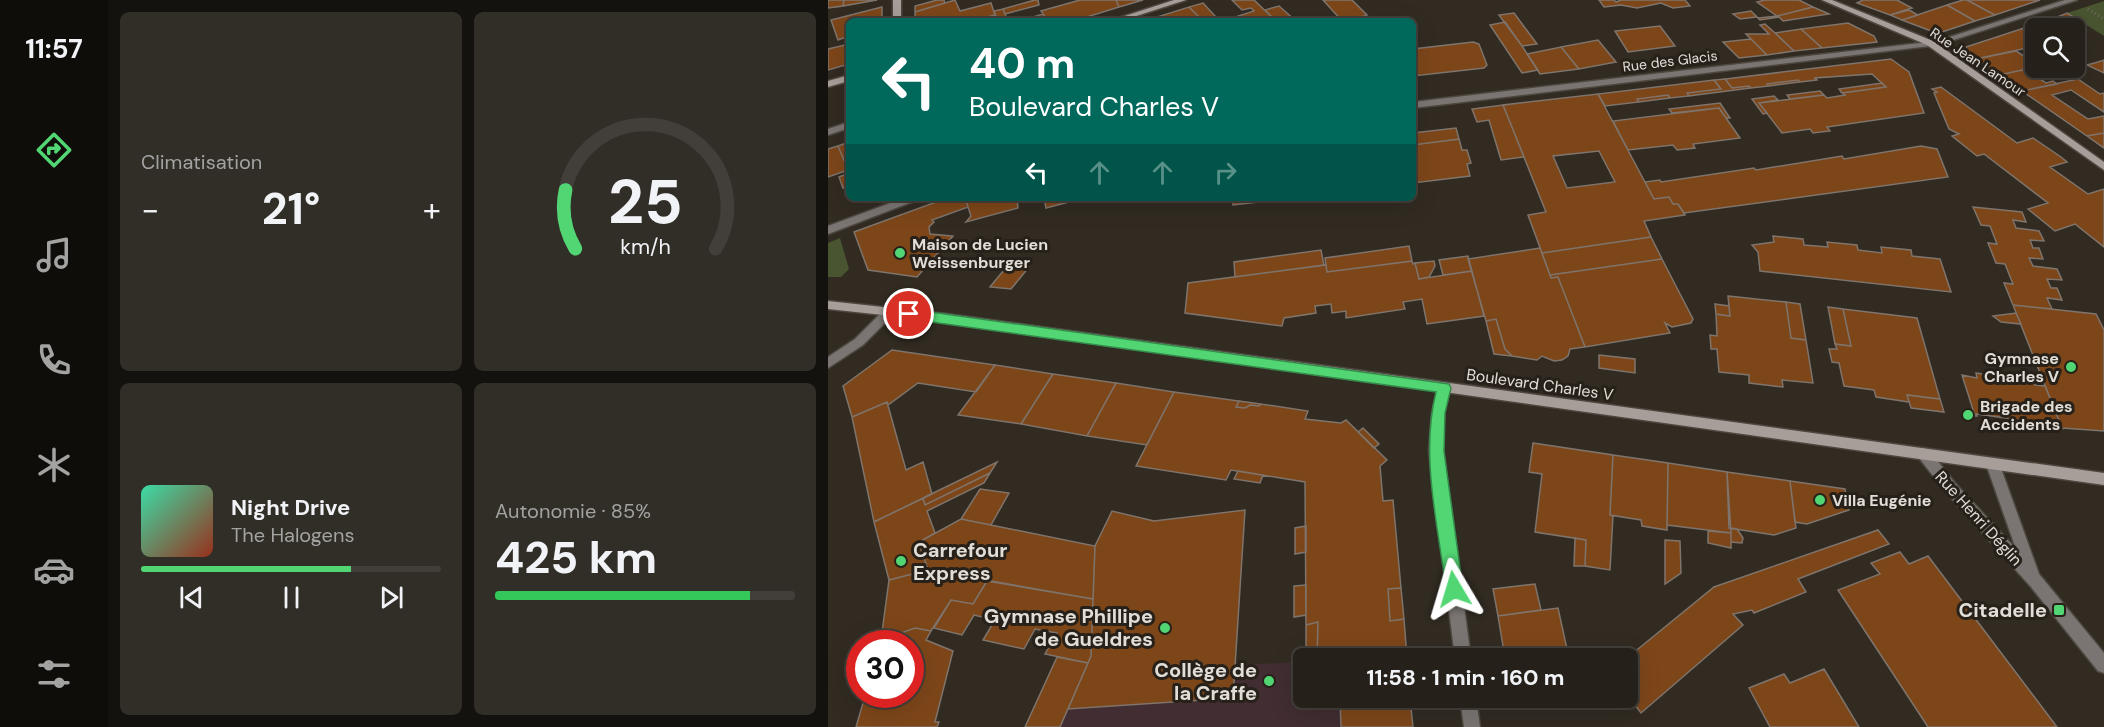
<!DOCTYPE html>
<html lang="fr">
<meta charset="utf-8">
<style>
:root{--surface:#25201a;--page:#312d27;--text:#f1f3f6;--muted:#a3a3a2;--line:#423e39;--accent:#52d673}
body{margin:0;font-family:"DM Sans",sans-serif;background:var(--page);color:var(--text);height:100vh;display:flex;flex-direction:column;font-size:22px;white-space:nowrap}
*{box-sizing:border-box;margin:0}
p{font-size:20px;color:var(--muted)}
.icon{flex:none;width:33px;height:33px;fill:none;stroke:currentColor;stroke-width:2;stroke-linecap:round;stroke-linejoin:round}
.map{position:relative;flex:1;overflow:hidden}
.details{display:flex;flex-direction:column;gap:12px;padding:12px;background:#14120e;width:720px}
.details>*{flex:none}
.guide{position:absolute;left:18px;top:18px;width:570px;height:183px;border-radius:9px;box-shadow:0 6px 24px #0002,0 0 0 2px var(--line);background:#00695c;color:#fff;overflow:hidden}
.fabs{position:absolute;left:1197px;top:18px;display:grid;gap:12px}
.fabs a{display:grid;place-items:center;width:60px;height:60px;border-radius:9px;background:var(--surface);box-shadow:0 6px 24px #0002,0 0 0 2px var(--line);font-size:30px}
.speed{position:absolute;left:18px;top:630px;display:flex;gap:12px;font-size:30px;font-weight:700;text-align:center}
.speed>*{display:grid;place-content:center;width:78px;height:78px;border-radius:50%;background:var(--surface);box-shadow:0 6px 24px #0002,0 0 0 2px var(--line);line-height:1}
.speed .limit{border:9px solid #d22;background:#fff;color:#111}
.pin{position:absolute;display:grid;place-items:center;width:51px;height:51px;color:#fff;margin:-26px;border:3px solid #fff;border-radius:50%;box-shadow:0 2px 6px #0007}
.me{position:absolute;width:66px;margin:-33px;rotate:353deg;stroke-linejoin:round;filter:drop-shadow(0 0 4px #0008)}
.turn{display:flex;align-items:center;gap:21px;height:126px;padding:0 24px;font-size:27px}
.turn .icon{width:78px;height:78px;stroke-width:2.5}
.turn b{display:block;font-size:42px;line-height:51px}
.lanes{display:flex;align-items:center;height:57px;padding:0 24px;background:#0003;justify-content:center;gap:30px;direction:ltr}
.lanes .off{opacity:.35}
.big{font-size:45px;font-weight:700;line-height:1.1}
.details .card{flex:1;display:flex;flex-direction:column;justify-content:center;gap:9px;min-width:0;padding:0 21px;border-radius:9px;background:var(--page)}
.details .dial{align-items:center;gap:0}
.dial svg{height:156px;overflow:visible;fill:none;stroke:var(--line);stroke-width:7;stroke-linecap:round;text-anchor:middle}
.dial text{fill:var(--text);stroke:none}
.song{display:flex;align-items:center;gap:18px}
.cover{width:72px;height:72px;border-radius:9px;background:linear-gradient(135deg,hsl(160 70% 55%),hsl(10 70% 35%))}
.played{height:6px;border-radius:3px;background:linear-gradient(90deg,var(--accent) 70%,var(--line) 70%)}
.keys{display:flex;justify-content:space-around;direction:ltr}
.heat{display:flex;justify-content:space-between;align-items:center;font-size:33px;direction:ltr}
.charge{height:9px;border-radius:4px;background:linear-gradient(90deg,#34c759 85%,var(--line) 0)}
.details .tiles{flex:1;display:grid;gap:12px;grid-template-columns:repeat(2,1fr)}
.trip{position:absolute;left:465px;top:648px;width:345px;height:60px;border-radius:9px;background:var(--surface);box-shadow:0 6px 24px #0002,0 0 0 2px var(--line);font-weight:700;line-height:60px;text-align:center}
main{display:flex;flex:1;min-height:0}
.menu{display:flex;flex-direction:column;width:108px;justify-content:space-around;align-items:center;background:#0f0d0a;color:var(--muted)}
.menu .icon{width:42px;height:42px}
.menu .active{color:var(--accent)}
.menu b{font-size:27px;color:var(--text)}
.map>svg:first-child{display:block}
</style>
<main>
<nav class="menu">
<b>11:57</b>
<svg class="icon active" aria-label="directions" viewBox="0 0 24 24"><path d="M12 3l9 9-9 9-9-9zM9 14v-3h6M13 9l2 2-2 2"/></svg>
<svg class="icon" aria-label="music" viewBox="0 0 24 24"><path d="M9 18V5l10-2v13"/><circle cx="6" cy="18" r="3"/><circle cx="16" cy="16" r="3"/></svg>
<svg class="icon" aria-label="phone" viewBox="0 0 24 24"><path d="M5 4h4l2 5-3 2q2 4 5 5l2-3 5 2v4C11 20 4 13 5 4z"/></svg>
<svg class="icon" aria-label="climate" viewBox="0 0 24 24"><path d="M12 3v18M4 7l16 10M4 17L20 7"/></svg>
<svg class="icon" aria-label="car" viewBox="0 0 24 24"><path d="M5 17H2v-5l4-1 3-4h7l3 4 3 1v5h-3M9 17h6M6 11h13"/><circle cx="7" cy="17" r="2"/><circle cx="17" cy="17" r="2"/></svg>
<svg class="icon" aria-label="filters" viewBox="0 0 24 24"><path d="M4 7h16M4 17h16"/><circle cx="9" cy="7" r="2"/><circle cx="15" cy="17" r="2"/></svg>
</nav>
<section class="details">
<div class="tiles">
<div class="card"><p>Climatisation</p>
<div class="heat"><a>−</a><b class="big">21°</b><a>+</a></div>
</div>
<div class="card dial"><svg viewBox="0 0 100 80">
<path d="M14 69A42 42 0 1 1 86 69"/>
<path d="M14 69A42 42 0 0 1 9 39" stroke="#52d673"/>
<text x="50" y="56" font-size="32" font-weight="700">25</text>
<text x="50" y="72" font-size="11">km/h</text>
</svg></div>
<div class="card">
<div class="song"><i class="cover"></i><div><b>Night Drive</b><p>The Halogens</p></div></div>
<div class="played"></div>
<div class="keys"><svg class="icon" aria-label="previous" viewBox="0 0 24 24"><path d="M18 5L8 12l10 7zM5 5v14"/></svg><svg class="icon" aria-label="pause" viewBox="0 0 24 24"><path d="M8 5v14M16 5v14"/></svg><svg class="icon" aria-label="next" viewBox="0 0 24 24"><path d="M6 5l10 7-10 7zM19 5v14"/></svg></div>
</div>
<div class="card"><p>Autonomie · 85%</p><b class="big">425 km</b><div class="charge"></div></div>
</div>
</section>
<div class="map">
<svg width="1276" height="727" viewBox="0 0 1276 727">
<rect width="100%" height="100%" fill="#312b22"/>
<path fill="#412d32" d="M475 662 476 698H582L585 727H232L240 709 404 698 407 665Z"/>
<path fill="#495430" d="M1276 1V36L1239 13Z
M12 238 21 269 13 277H0V243Z"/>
<path fill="#7d4619" stroke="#7f746c" stroke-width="1.5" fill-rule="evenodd" d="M0 0H16L15 6 0 8Z
M16 0H49L15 6Z
M109 0H116L117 3 87 12V6Z
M127 0 132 11 163 3 167 15 151 19 152 21H87V12Z
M207 0H210L211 5 177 14 175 9Z
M252 0H288L291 7 246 21H220L213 11Z
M288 0H315L291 7Z
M404 0H426L448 21H395L426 11 423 8 414 10Z
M495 0H524L539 15 533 17 537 21H514Z
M771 0H786L788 2 793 0H857L862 6 845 8 833 3 809 8 793 5 776 7Z
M937 0H971L985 7 949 16 929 2Z
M1035 0H1069L1084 8 1062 15 1029 3Z
M1135 0H1139L1167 15 1147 21 1119 5Z
M1139 0H1212L1167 15Z
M375 3 388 17 374 20 361 7Z
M1119 5 1147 21 1114 32 1103 31 1074 20Z
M451 6 468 21H448L437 10Z
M54 7V21H21V36L10 40 3 20Z
M361 7 375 21H333L329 17Z
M985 7 1001 14 955 21 951 17 932 20 930 18 949 16Z
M175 9 180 21H170L166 11Z
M1081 10 1090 15 1074 20 1062 15Z
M923 11 929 17 912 19 905 14Z
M686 13 709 44 694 46 671 15Z
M1239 13 1250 20 1235 23 1227 18Z
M215 14 220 21H191Z
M677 22 694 46 710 70 694 73 662 25Z
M1020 23 1046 36 1049 42 994 48 973 29Z
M937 24 947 33 966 51 939 55 918 34H941L932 25Z
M832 26 847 46 800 52 787 31Z
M1202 26 1208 29V46L1148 59 1139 53 1138 47Z
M973 29 994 48 966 51 947 33Z
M923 39 939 55 911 58 895 42Z
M770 40 788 62 751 69 733 47Z
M645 42 651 44 659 65 656 68 585 76V49Z
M21 44V64L0 70V49Z
M733 47 751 69 712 74 699 54Z
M1188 51 1208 64V67L1171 75 1148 59Z
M1063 59 1081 72 1096 113 999 127 1002 131 985 133 982 129 954 133 931 103 996 95 999 98 1017 95 1014 93 1058 87 1044 74 987 78 989 80 972 82 970 80 939 84 941 86 923 88 921 86 904 88 897 79Z
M1276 60V73L1259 65 1270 62Z
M1208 67 1218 71 1204 74 1218 83 1225 81 1229 84 1194 91 1171 75Z
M897 79 904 88 921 86 923 88 861 96 859 93 893 89 886 80Z
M1250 79 1272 94 1276 93V112L1243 90 1224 95 1260 119 1276 116V133L1259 136 1194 91Z
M886 80 893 89 859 93 861 96 842 98 840 95 809 99 811 102 777 106 770 94Z
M970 80 972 82 941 86 939 84Z
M1054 83 1058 87 1014 93 1011 89Z
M1113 87 1189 143 1205 138 1233 157 1239 162 1222 167 1260 194 1276 189V247L1247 224 1227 231 1200 209 1220 203 1156 154 1149 156 1124 136 1131 134 1121 129 1106 93 1109 92 1104 89Z
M992 91 996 95 962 99 959 95Z
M770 94 826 199 841 197 845 204H850L857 215 816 221 823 237 714 253 700 215 718 212 675 105ZM771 151 787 182 739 188 725 156Z
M840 95 842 98 811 102 809 99Z
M946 96 950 100 931 103 939 113 935 114 924 99Z
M892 103 902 118H898L891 108 844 113 841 109Z
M675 105 696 157 673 160 661 120 649 122 644 109Z
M891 108 912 138 865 144 867 148 849 150 845 145 800 150 785 121Z
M628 128 631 139 585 145V133Z
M1276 133V148L1259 136Z
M631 139 634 150H639L643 163 639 164 642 176 585 183V145Z
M21 142V172L10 146Z
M10 146 20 170 0 177V149Z
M1093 146 1109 149 1120 177 856 213 850 204H845L841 197 826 199 817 182 832 180 833 182 926 168 928 170 1014 156 1016 159Z
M21 173V186L15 188 11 177Z
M119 198H137L140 207 104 220 106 222 101 227 102 234 125 236 89 277 40 270 26 232Z
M137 198H189L190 208 138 222 143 216Z
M216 198H256L218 208Z
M405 198H464L405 205Z
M1145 207 1194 212 1198 222 1185 220 1188 228 1211 231 1216 241 1202 240 1205 248H1211L1215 259 1201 258 1205 266 1229 269 1234 280 1219 279 1223 288H1229L1234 300 1219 298 1224 309 1185 305 1176 283 1185 284 1177 264 1168 263 1160 243 1169 244 1162 226 1153 225Z
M945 236 975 239 976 245 1000 247 999 242 1029 245 1030 250 1054 253 1053 247 1083 250 1084 256 1112 259 1123 292 932 271 930 252 924 245 946 242Z
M823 237 834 259 722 275 714 253Z
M581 246 584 261 499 272 497 258Z
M712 248 723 278 730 277 757 347 742 349 740 356 734 360 726 361 714 356 709 360 684 356 677 349 668 319 658 321 640 259Z
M493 250 496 265 407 277 406 262Z
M640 256 644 271 615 275 611 260Z
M834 259 865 319 863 323 844 327 837 323 842 333 757 347 730 277 723 278 722 275Z
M584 261 585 264 587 263 591 279 644 271 656 316 599 324 594 299 575 302 577 309 518 318V311L504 313 503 304 487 306 488 313 456 318 454 326 357 313 360 283 498 265 499 272Z
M606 261 607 266 601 277 591 279 587 263Z
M181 264 201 267 183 289 162 287Z
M900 296 958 302 963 338 978 340 985 383 954 380 955 387 921 383V375L891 372 889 349H883L882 335 889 336 888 314 902 316Z
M958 302 972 304 978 340 963 338Z
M887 304 901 306 902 316 888 314Z
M1185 305 1268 314 1276 330V431L1234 428Z
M1000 307 1015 309 1023 346 1007 344Z
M1015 309 1089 318 1112 399 1079 395 1081 402 1048 397 1046 390 1016 386 1011 363 1004 362 1001 349H1009L1007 344 1023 346Z
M1188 313 1193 324 1173 322 1165 316Z
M668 319 677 349 684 356 666 354 658 321Z
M64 350 167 365 148 392 90 383 60 405 59 402 24 417 15 386Z
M771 355 807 359V373L771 368Z
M167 365 225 374 193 424 130 415Z
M1148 373 1205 381 1207 385 1217 386 1234 428 1230 425 1148 414 1149 416H1147L1134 375 1149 378Z
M225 374 288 383 259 436 193 424Z
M288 383 346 392 319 445 259 436Z
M346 392 411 401 408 407 417 408 422 405 431 406 433 404 480 411 477 419 513 423 518 420 559 460 552 466 555 501 565 500 573 588 560 589 562 621 576 619 579 658H489L490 622 478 625 477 482 403 470 398 480 308 466Z
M1079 395 1112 399 1116 412 1083 408Z
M411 401 433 404 431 406 422 405 417 408 408 407Z
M59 402 78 470 95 462 104 494 46 522 24 417Z
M535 428 551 444 546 448 530 432Z
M705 443 785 455 782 515 785 516 782 570 757 566 758 540 707 532 714 474 701 472Z
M785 455 840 463 839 530 814 526 813 520 782 515Z
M169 462 162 473 97 505 95 498Z
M840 463 899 472 903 533 839 525Z
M410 471 435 475 432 483 406 479Z
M899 472 962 481 968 528 946 535 901 528Z
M162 473 156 483 99 511 107 533 91 542 100 570 61 580 46 522 95 498 97 505Z
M962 481 1017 489 1021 510 979 524 967 522Z
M152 489 181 493 163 525 133 519Z
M417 510 405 698 240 709 263 656 267 546 284 511 326 521Z
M133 519 267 546 265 599 100 570 91 542Z
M478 526V552L467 554V528Z
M903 528 909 529 915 538 914 543 903 542Z
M1050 530 1061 544 970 579 978 592 926 613 924 610 905 614 915 625 813 713 800 696 799 658 886 587Z
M880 531 903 533V548L880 543Z
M747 538 758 540 757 566H746Z
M837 540 852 541 853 573 837 584Z
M1072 552 1081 564 1100 556 1229 727H1100L1010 590 1052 574 1043 563Z
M100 570 159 581 145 604 123 600 103 631 87 628 53 640 61 580Z
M159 581 265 599 263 656 260 663 217 654 229 633 207 629 196 649 155 640 167 620 146 615 134 635 106 628 123 600 145 604Z
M707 584 713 610 670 616 665 589Z
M478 585V615L466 617V586Z
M573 588 576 619 562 621 560 589Z
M730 608 741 658H677L670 616Z
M490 622 489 658H478V625Z
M87 628 103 631 98 640 125 651 107 722H111L109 727H28L35 703 33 694H82V644H52L53 640Z
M229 657 260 663 232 727H197Z
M32 660V689L25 664Z
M996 669 1031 727H942L921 688 956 674 962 683Z
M512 698H582L585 727H513Z"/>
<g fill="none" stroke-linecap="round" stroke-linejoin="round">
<defs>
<path id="street" d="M1237 0H1249L1110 45 585 108V102L1109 41Z
M21 122V128L0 135V129Z
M76 198H91L89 200 0 234V226Z
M61 308 65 309 67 312 65 315 35 345 0 368V357L27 339 57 309Z
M616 383 620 384 622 388 616 413 615 451 643 658H627L601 451 604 413 610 388 612 384Z
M1096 448 1101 450 1127 483 1188 549 1158 464 1160 460 1165 458 1170 460 1211 574 1276 653V673L1270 671 1203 587 1117 491 1091 458 1089 454 1091 450Z
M632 698H648L652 727H636Z"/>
<path id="secondary" d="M65 0H73V21H65Z
M346 0H358L293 21H281Z
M994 0H1004L1105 41 1276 162V170L1099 45Z
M21 75V81L0 87V81Z
M0 301 119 314 1276 473V485L119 322 0 309Z"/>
</defs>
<use href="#street" stroke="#4d473f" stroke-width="3"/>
<use href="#secondary" stroke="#4d473f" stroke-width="3"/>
<path stroke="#706a62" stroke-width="3" stroke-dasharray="1 3" stroke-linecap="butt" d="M1260 9 1276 19"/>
<use href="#street" fill="#7a7572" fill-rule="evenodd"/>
<use href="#secondary" fill="#a79e99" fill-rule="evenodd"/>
</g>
<path fill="#52d673" stroke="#358b4b" stroke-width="1.5" d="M81 309 621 384 623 388 617 413 616 451 635 589 632 595 626 598 620 595 618 589C610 525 592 456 608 392L81 319 74 314Z"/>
<g fill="#52d673" stroke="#272119" stroke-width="2">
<circle cx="72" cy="253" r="6"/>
<circle cx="1243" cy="367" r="6"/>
<circle cx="1140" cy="415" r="6"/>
<circle cx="992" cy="500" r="6"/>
<circle cx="73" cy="561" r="6"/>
<rect x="1225" y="604" width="12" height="12" rx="3"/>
<circle cx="337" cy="628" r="6"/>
<circle cx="441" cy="681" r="6"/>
</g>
<g text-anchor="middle" stroke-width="6" stroke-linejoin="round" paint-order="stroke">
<g font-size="14" fill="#e1ddd7" stroke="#272119">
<text transform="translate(842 61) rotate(-7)" y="5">Rue des Glacis</text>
<text transform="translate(1150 62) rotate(34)" y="5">Rue Jean Lamour</text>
</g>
<g font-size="16" font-weight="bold" fill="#e1ddd7" stroke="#272119" text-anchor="start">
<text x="84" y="250">Maison de Lucien<tspan x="84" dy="18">Weissenburger</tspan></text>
<text x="1231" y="364" text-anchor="end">Gymnase<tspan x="1231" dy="18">Charles V</tspan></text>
<text x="1152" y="412">Brigade des<tspan x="1152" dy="18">Accidents</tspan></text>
<text x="1004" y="506">Villa Eugénie</text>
</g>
<g font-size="16" fill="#e1ddd7" stroke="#272119">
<text transform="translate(712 384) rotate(8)" y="6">Boulevard Charles V</text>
<text transform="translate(1151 518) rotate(48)" y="6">Rue Henri Déglin</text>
</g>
<g font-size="20" font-weight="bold" fill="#e1ddd7" stroke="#272119" text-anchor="end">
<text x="85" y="557" text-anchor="start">Carrefour<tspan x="85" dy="23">Express</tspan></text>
<text x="1219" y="617">Citadelle</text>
<text x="325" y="623">Gymnase Phillipe<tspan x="325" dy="23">de Gueldres</tspan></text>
<text x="429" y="677">Collège de<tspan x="429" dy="23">la Craffe</tspan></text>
</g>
</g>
</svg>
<div class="fabs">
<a><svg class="icon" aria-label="search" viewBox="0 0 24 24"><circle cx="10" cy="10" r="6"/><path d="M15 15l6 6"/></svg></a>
</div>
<div class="speed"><div class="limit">30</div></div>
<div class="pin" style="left:81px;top:314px;background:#d93025"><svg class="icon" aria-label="arrive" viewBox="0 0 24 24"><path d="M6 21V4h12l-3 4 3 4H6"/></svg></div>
<svg class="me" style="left:626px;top:589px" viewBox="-20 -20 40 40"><path d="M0-17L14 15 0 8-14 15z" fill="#52d673" stroke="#fff" stroke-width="4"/></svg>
<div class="trip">11:58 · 1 min · 160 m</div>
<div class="guide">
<div class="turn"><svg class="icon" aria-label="left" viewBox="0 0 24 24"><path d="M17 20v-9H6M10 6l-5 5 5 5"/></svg><div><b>40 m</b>Boulevard Charles V</div></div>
<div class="lanes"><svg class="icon" aria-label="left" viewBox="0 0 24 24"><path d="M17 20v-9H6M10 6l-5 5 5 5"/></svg><svg class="icon off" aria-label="ahead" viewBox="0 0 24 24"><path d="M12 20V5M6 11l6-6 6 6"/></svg><svg class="icon off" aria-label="ahead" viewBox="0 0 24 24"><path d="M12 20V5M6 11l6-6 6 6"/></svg><svg class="icon off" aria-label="right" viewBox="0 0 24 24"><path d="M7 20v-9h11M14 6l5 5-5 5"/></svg></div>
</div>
</div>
</main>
